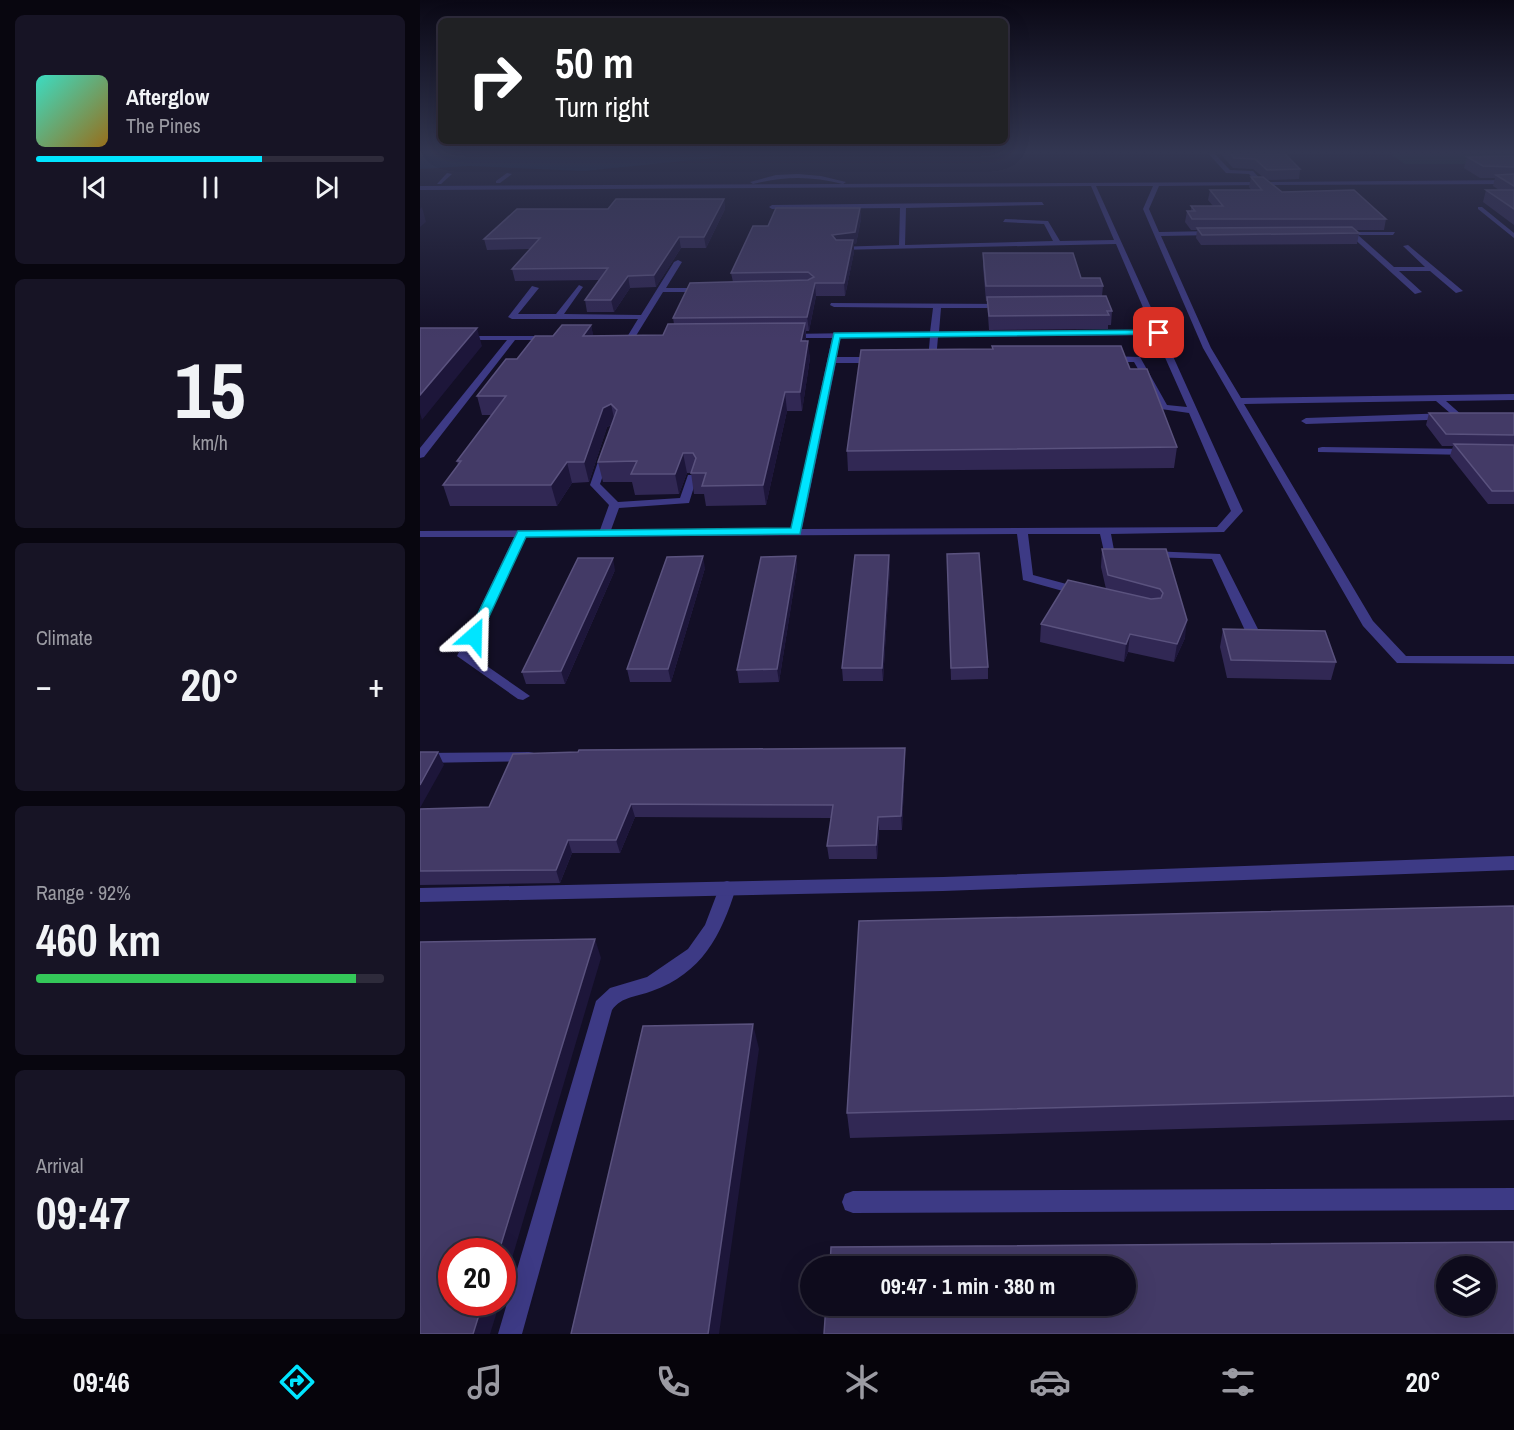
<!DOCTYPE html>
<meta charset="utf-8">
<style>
:root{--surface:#0e0b1c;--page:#171425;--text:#f1f3f6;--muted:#9b9ba3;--line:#2e2b3b;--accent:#00e5ff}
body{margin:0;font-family:"Archivo Narrow",sans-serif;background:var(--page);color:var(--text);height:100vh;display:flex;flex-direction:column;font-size:22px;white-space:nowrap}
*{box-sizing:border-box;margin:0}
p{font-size:20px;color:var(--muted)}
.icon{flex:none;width:33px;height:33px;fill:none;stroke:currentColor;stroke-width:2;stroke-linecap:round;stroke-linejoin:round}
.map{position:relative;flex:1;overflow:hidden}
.details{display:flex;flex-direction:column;gap:15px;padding:15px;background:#08060f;width:420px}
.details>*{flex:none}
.banner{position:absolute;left:18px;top:18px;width:570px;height:126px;border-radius:9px;box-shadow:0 6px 24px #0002,0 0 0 2px var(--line);background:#202124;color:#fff;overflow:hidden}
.controls{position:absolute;left:1016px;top:1256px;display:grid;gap:12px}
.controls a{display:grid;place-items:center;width:60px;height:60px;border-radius:50%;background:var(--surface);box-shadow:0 6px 24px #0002,0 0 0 2px var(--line);font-size:30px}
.speed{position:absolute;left:18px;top:1238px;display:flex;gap:12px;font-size:30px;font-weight:700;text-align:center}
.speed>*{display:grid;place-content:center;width:78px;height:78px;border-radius:50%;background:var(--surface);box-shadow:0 6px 24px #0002,0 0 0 2px var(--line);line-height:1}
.speed .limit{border:9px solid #d22;background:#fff;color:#111}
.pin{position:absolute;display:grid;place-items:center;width:51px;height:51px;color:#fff;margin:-26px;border-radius:12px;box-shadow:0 3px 9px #0006}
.me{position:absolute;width:66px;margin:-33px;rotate:25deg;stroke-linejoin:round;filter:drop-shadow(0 0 4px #0008)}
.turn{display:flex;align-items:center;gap:21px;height:126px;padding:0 18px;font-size:27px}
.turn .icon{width:78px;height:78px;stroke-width:2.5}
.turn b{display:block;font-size:42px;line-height:51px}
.big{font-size:45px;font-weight:700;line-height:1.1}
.details .widget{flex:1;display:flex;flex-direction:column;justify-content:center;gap:9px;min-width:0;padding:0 21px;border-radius:9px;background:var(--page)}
.details .dial{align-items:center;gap:0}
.dial b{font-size:78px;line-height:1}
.song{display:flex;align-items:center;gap:18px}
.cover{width:72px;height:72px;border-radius:9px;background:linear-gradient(135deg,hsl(170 70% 55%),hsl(40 70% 35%))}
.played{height:6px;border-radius:3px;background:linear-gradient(90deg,var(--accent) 65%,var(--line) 65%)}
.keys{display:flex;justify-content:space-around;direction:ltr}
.heat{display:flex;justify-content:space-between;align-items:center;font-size:33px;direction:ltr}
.charge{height:9px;border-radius:4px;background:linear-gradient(90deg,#34c759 92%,var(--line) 0)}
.trip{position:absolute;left:380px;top:1256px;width:336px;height:60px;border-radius:30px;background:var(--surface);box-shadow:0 6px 24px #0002,0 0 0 2px var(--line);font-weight:700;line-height:60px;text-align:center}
.dock{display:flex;height:96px;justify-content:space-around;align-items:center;background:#06040b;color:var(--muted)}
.dock .icon{width:42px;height:42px}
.dock .active{color:var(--accent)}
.dock b{font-size:27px;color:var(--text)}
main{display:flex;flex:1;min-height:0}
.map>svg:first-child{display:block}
</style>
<main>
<section class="details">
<div class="widget">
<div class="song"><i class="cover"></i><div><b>Afterglow</b><p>The Pines</p></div></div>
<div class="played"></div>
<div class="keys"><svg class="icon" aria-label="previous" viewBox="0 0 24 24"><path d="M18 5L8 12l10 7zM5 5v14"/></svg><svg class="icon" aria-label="pause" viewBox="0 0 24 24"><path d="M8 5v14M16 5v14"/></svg><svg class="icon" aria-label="next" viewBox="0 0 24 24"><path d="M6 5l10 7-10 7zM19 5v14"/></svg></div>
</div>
<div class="widget dial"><b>15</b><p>km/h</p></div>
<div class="widget"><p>Climate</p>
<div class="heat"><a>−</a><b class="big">20°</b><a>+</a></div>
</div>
<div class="widget"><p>Range · 92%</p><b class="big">460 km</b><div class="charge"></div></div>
<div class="widget"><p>Arrival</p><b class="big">09:47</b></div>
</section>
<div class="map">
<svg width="1094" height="1334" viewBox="0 0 1094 1334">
<rect width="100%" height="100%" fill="#130f26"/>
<path fill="#12302f" d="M0 152H247L195 159H0Z
M968 152H1094V164H985Z"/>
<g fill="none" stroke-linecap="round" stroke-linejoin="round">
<path fill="#0c2248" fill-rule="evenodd" d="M223 152H303L300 156 293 158 164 171 49 166 0 169V155L49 154 164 157Z"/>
<path fill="#3d3a85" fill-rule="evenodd" d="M787 152H793L810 170 833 171 843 182 1094 180V184L846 185 848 187 845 189 840 185 739 186 729 209 739 232 795 231 798 233 795 235 741 236 791 348 821 398 1094 394V400L1026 401 1043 416 1038 419 886 424 881 421 886 418 1030 413 1016 401 824 404 953 621 986 656H1094V664L977 663 943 626 783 348 723 209 733 186H676L823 511 804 532 691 534 694 550 706 552 708 554 702 558 685 556 680 534H608L613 575 665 589 667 592 661 596 603 580 597 534 106 537 51 655 110 696 103 700 98 699 37 656 94 537H0V531L180 530 189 505 170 485 181 453 185 452 190 455 180 484 198 502 260 498 268 475H276L277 477 269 503 199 508 191 530 371 529 412 338H369L365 336 366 334 510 332 513 308 414 307 410 305 411 303 586 304 590 306 586 308H521L519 332 733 331 696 244 417 250 415 247 479 245 480 208 352 209 349 207 352 205 622 202 624 205 486 208 485 245 633 241 624 224 583 222 585 219 628 221 640 241 694 240 671 186 0 190V186L837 182 829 174 806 173ZM735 335 767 407 747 405 720 357 689 356 685 359 689 362H714L741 409 769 413 811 511 797 527 382 529 416 363H457L461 360 457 357H417L420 338 510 337 508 360 512 363 516 360 518 337Z
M27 173 32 174 21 184H17Z
M87 173 92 174 80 183H76V181Z
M378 174 401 176 426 182 423 184C392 176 364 176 333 184L330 182 356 175Z
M1058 207H1062L1094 233V238L1058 209Z
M920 232H975L973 235H938L974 267H1005L983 246 988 245 1043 291 1036 293 1010 271H979L1002 292 995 294 930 235 920 234Z
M258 260 262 262 246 288H283L287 290 283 292H243L214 339 207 337 218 319H92L88 317 112 286 119 288 98 314H136L159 285 163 287 144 314 221 315 254 262Z
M39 336H131L135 338 131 340H95L4 457 0 458V448L87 340H42L38 338Z
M902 447 1050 449 1055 452 1050 455 898 452V448Z
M731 551 800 554 842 637 840 640 835 641 828 637 792 559 727 557 725 555Z
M109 752 114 753 116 757 114 761 0 763V753Z
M307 881 313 883 316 888C301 936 282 973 232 991 217 997 202 996 192 1010L102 1334H78L176 1001 190 988 227 977 268 949 285 925 301 883Z
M1094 1188V1210L433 1213 425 1210 422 1202 425 1194 433 1191Z"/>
<path fill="#3d3a85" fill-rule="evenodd" d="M1094 856V870L523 891 0 902V888L523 877Z"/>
</g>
<path fill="#312854" d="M799 152H863L880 169 879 179 846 180 862 192 966 219 964 230H935L939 233 937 244 781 245 776 238 777 230H771L765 222 767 211H771V206H793L788 200 790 190H831L829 187 831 177H843L833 169 813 168Z
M1094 156V225L1063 202 1066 190H1079L1073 186 1075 178H1060L1044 168 1047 157Z
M304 199 305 209 286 248H261L236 287 210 288 194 312H167L165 300 179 280 95 281 92 269 110 249 67 250 64 239 188 209Z
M440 208 441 219 436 244H434V252L425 296H396L389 331H386V341L390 358 382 411H367L346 505 286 506 284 494H274L271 473H267L259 494 215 495 212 482H183L178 462 192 425 187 427 169 482 152 483 137 506H30L23 485 38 465 37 461 71 415H62L57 396 97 359 133 336 171 325 173 336 243 335 254 324 253 318 313 282 311 273 348 226Z
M563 253 661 278 683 286 682 296 692 311 691 325H688V329L569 330 567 301H566L563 267Z
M710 369 757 447 754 468 428 471 427 451Z
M1009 413H1094V504H1068L1030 456 1033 446H1022L1006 425Z
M682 549H746L765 638 754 662 708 652 704 662 620 642 621 624 686 589 681 567Z
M527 554 568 667V679L531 680Z
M376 556 377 568 359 682 319 683 317 670Z
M470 566 463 681H423L422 668Z
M285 568 251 682H210L207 669Z
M195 570 145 684H106L102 672Z
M803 629 916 662 911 680 807 678 800 647Z
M485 761 482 830H459L457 859H409L407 846 411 818 215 817 200 853H152L140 883 0 885V809L69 807Z
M1094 906V1120L430 1138 427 1113Z"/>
<path fill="#1d163a" d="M304 199 305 209 286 248 284 237Z
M2 207 6 222 0 227V209Z
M440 208 441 219 436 244H434V252L425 296 424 283 413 247 412 235Z
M259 237 261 248 236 287 234 275Z
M208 276 210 288 194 312 191 300Z
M395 283 396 296 389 331 387 317Z
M385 323 386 340 381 341Z
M171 325 175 342 163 336Z
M57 328 62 346 2 420 0 413V395Z
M388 341 390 358 382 411 380 392Z
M365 392 367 411 346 505 343 485Z
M191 404 195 423 187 427 169 482 164 462 183 408Z
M263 453 267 473 259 494 255 474Z
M147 462 152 483 137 506 131 485Z
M469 555 470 566 463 681 462 668Z
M283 556 285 568 251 682 248 669Z
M376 556 377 568 359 682 357 669Z
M193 558 195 570 145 684 141 671Z
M767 620 765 638 754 662 757 644Z
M710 634 708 652 704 662 706 644Z
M485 748V761L482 830 481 816Z
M18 752 24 765 0 808V785Z
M211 804 215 817 200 853 196 840Z
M458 817 459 830 457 859 456 845Z
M148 840 152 853 140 883 136 870Z
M175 939 181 958 82 1292V1251H79Z
M333 1024 339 1049 299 1334H288Z
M63 1302H80L70 1334H53Z"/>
<path fill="#433a66" stroke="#5a527e" stroke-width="1.5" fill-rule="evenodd" d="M809 152H863L880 169 847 170 835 159 814 158Z
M1094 156V167L1063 166 1047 157Z
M1094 174V186L1076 175Z
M831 177H843L862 192 934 190 966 219H772L767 211H775L771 206H803L790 190H842Z
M1066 190H1094V209Z
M196 199H304L284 237H259L234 275 208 276 191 300H165L188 268 92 269 120 238 64 239 97 209H188Z
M356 208H440L435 232 412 235 416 240H433L424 283H395L387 317 253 318 270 283 388 280 394 277 388 272 311 273 333 226H348Z
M932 227 939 233 782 235 777 228Z
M563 253H653L661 278H680L683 286H566Z
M686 296 692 311H687L689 315 569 316 567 297Z
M385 323 381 341H388L380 392H365L343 485 282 486 286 473H271L276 458 273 453H263L255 474H211L217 461 178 462 197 410 191 404 183 408 164 462H147L131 485H23L41 461H37L86 396H57L86 359H97L115 336H133L142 325H171L163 336 243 335 248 324Z
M0 328H57L0 395Z
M572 346H701L710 369H727L757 447 427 451 441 350 573 349Z
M1009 413H1094V435L1026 434Z
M1034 444 1094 445V491H1072Z
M682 549H746L767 620 757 644 710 634 706 644 621 624 648 580 731 599 741 598 743 593 740 589 688 575Z
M559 553 568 667 531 668 527 554Z
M435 555H469L462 668H422Z
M283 556 248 669H207L247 557Z
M376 556 357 669 317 670 341 557Z
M158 558H193L141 671 102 672Z
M803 629 905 631 916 662 811 660Z
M485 748 481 816 458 817 456 845 407 846 413 805 211 804 196 840H148L136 870 0 871V809L69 807 93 754 158 752 159 750Z
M0 752H18L0 785Z
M1094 906V1096L427 1113 439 921Z
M175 939 79 1251H32V1302H63L53 1334H0V942Z
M333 1024 288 1334H151L223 1026Z
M1094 1242V1334H404L406 1305H705V1266H410L411 1247ZM1026 1266H1065V1305H1026Z"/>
<linearGradient id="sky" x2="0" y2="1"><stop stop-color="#0a0815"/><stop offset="0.45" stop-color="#333752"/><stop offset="1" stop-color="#333752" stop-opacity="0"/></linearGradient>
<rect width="1094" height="339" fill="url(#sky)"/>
<path fill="#00e5ff" stroke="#0095a6" stroke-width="1.5" d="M739 330 742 334 420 338 380 534 106 537 60 636 54 639 47 636 98 531 371 528 414 333Z"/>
</svg>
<div class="controls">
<a><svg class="icon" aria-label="layers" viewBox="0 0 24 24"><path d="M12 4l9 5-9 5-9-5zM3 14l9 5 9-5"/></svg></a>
</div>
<div class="speed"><div class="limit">20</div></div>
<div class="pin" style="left:739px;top:333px;background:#d93025"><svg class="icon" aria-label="arrive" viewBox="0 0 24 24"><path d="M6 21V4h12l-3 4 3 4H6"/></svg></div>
<svg class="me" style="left:54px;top:636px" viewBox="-20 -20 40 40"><path d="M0-17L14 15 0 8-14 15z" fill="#00e5ff" stroke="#fff" stroke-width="4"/></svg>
<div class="trip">09:47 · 1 min · 380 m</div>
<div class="banner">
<div class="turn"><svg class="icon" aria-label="right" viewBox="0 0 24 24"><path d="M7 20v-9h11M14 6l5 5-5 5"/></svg><div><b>50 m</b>Turn right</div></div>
</div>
</div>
</main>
<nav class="dock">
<b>09:46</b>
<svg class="icon active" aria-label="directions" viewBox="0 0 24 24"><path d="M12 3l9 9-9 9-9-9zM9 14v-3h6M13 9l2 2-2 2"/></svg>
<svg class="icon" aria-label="music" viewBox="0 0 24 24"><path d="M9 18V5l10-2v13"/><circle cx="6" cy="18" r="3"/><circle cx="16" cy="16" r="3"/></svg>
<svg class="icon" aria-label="phone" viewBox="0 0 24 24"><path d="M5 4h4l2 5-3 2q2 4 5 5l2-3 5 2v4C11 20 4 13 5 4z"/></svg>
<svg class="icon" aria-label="climate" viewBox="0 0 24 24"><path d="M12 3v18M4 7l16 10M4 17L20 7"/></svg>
<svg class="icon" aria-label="car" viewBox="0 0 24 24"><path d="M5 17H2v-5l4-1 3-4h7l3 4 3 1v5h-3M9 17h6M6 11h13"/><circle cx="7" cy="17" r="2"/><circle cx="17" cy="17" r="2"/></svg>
<svg class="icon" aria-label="filters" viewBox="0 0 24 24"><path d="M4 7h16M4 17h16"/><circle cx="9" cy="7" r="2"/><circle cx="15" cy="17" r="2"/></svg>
<b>20°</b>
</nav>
